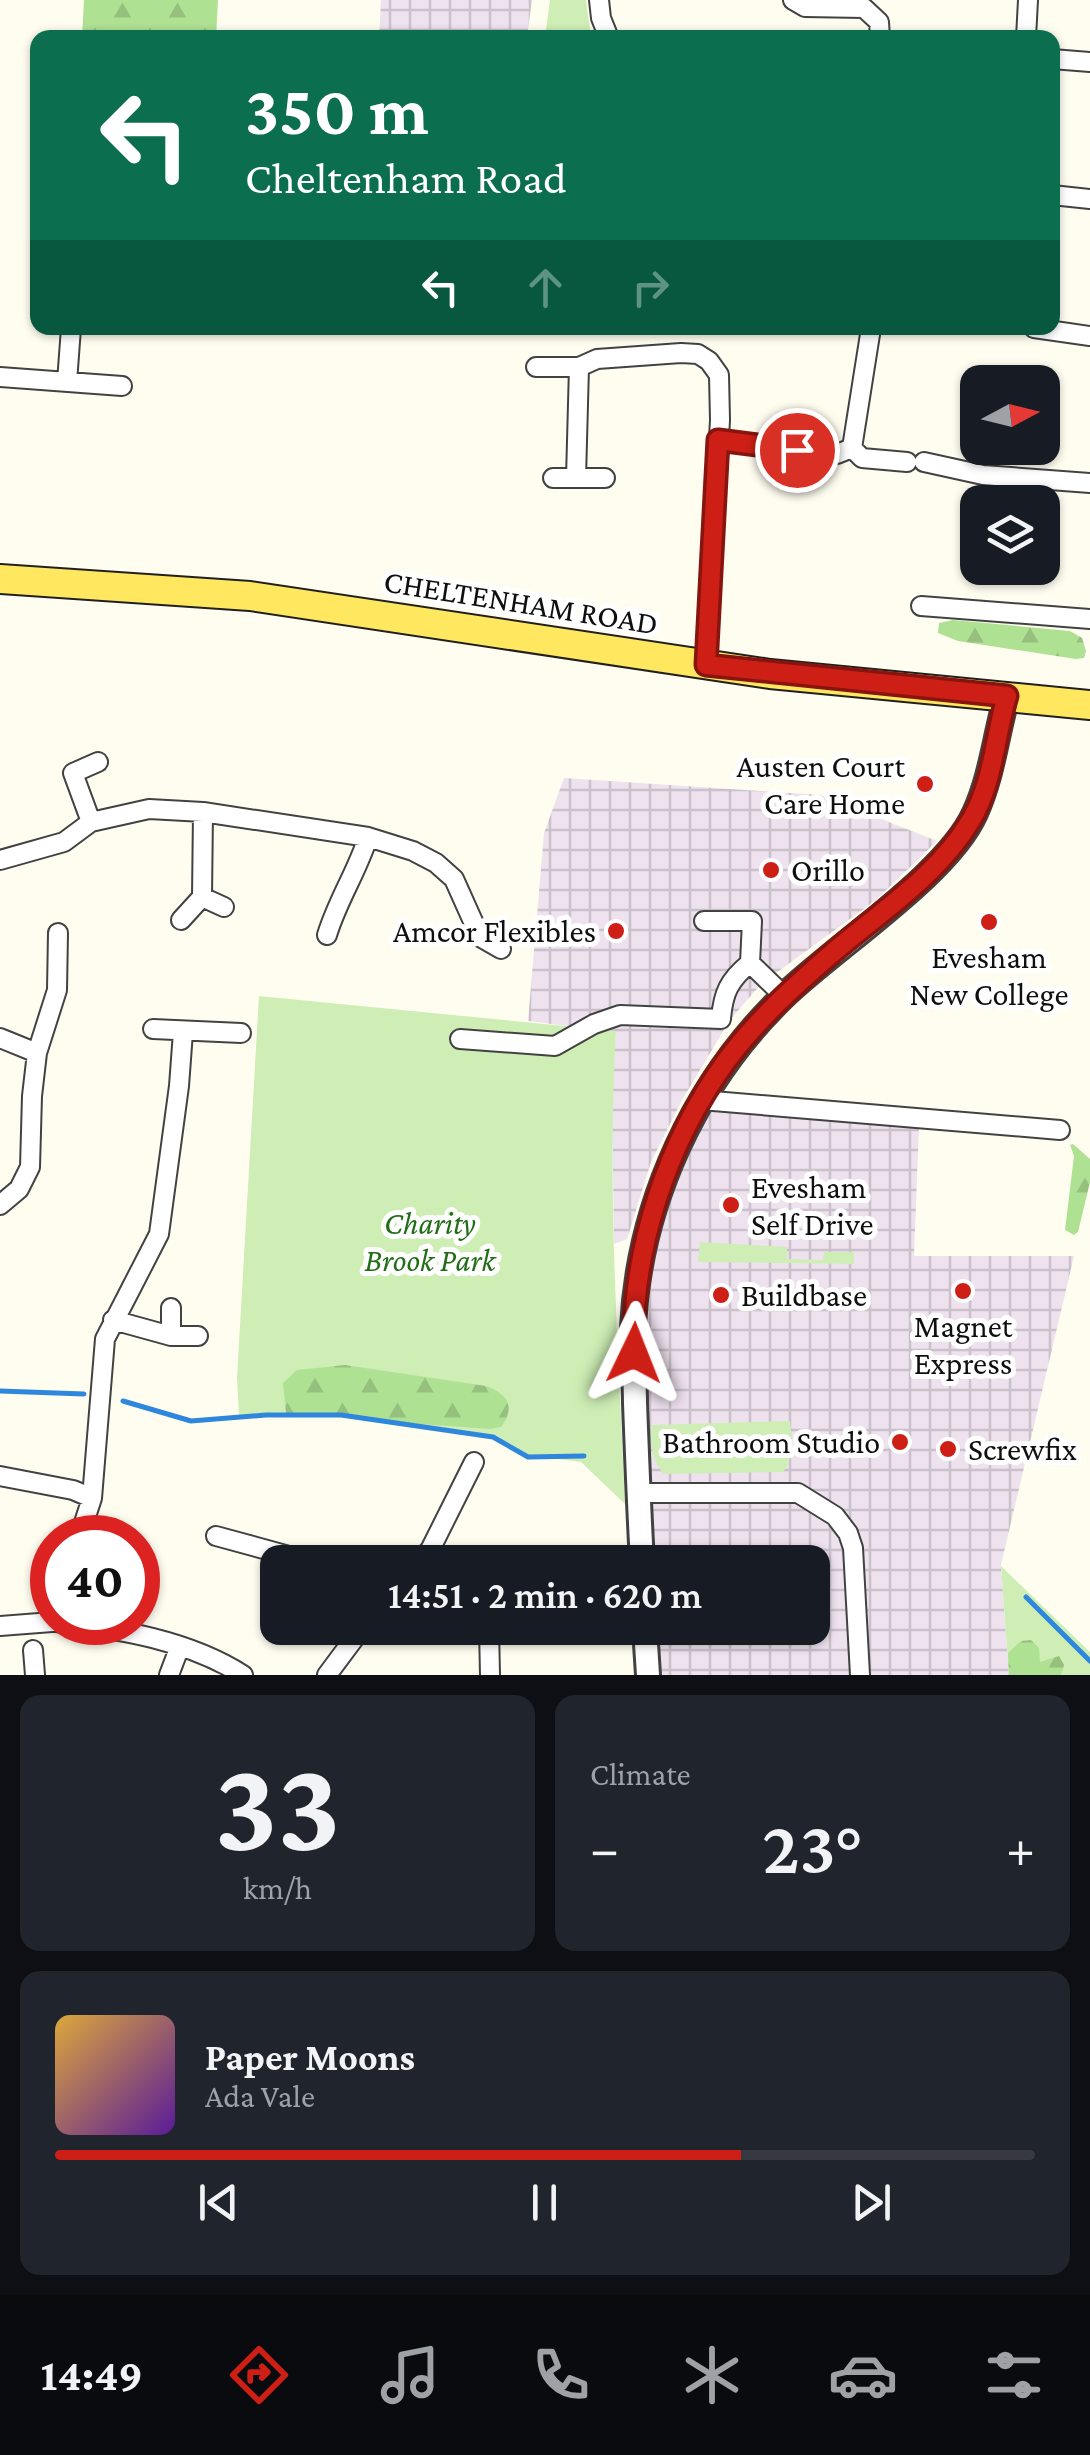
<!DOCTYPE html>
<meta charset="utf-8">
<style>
:root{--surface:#171b24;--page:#20242c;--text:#f1f3f6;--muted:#9ea1a6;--line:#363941;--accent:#ce1f17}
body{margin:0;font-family:"Crimson Pro",serif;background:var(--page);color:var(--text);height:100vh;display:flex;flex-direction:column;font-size:38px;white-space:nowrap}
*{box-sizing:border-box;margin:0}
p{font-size:32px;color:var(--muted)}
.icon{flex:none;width:55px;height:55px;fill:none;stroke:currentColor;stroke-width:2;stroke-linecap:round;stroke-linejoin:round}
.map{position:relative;height:1675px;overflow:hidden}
.sheet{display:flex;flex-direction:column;gap:20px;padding:20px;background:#0d0f14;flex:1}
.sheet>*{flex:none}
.hud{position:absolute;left:30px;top:30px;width:1030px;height:305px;border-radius:20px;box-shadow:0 2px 8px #0004;background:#0b6e4f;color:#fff;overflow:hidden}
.needle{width:65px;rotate:83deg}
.tools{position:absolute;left:960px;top:365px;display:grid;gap:20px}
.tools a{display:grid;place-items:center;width:100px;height:100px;border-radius:20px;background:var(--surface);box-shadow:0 2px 8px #0004;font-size:50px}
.speed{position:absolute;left:30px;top:1515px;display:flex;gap:20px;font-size:50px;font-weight:700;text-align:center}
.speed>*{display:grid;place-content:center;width:130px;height:130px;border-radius:50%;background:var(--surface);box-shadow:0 2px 8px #0004;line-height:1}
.speed .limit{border:15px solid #d22;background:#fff;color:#111}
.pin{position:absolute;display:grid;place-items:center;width:85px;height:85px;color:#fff;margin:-42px;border:5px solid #fff;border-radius:50%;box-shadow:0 2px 10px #0007}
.me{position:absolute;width:110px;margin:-55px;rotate:2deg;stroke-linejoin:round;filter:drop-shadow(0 0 8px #0008)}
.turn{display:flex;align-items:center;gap:35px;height:210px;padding:0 50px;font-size:45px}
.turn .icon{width:130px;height:130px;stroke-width:2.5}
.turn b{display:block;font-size:70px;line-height:85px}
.lanes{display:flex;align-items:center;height:95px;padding:0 50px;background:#0003;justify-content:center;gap:50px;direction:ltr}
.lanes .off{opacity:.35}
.big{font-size:75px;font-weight:600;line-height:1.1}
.sheet .widget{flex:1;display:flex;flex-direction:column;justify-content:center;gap:15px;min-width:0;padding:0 35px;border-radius:20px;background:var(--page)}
.sheet .dial{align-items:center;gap:0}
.dial b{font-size:130px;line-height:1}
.song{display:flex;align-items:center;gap:30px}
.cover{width:120px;height:120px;border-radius:15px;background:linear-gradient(135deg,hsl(40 70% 55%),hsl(270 70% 35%))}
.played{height:10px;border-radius:5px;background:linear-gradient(90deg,var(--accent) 70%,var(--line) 70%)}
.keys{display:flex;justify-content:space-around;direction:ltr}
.heat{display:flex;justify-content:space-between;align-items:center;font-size:55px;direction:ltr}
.sheet .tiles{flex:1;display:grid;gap:20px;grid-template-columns:1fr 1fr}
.widget:last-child{grid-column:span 2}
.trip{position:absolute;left:260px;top:1545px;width:570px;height:100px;border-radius:20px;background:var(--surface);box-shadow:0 2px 8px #0004;font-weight:600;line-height:100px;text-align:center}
.menu{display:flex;height:160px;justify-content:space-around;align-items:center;background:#090b0e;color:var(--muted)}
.menu .icon{width:70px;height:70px}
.menu .selected{color:var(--accent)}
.menu b{font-size:45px;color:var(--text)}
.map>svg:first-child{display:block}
</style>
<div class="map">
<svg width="1090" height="1675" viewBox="0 0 1090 1675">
<defs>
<pattern id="industrial-grid" width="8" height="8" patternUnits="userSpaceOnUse" patternTransform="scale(2.5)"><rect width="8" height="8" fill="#eee2ee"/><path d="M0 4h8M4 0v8" fill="none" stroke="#cbc1cb"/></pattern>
<pattern id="forest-firs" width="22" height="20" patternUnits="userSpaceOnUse" patternTransform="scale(2.5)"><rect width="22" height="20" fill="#afe193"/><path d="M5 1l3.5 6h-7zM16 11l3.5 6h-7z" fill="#95c07e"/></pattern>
</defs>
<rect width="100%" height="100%" fill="#fffdf0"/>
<path fill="url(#industrial-grid)" d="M381 0H532L527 37 379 38Z
M564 778 821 795 937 841 876 900 761 984 730 1020 682 1100 651 1162 627 1239 614 1244 612 1097 616 1032 528 1021 544 833Z
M713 1110 919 1126 914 1256H1074L1001 1565 1009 1675H661L658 1628H812V1562H654L644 1350 649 1274 658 1229 672 1185 694 1132Z"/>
<path fill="#ceeeb5" d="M550 0H586L591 37H545Z
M259 996 616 1031C607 1189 618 1346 625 1504L581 1462 528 1455 493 1435 342 1413 239 1415 237 1378Z
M700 1242 787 1247V1259L823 1260 824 1252H854V1264L698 1262Z
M790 1421C792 1440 795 1456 783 1472L664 1474C651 1460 651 1444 651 1425Z
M1001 1566 1090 1652V1675H1009Z"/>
<path fill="url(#forest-firs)" d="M84 0H218L216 37H82Z
M953 620 1070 631 1082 638 1086 651 1084 658 1076 659 958 641 938 633 939 623Z
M1073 1144 1090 1159V1182L1078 1232 1074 1235 1065 1230 1074 1156 1070 1145Z
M345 1365 486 1386C508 1394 516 1407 501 1427L490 1429 393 1422 342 1413H286L283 1383 297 1370Z
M1031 1640 1039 1648 1040 1662 1059 1656 1064 1665 1061 1675H1009L1008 1653 1021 1641Z"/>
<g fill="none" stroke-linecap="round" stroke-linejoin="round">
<path stroke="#2e87dc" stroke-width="5" d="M0 1391 84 1394
M123 1401 191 1421 266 1415H341L493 1437 528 1457 584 1456
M1026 1597 1090 1661"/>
<defs>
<path id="minor" d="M599 0 601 18 609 38
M793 0 805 7 864 8 879 22 880 38
M1026 38 1028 0
M1052 59 1090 62
M1052 195 1090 199
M1034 328 1090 336
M536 367H579L597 359 681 353 698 354 709 361 719 375 720 420 706 665
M579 367 576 478H605
M0 377 122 386
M67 382 71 328
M718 440 837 454 852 448 871 328
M852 448 862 458 907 462
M924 462 983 475 1090 483
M553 478H576
M921 606 1090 619
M203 812 202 897 224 907
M91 822 73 773 98 762
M0 860 64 842 91 822 149 809 203 812 368 837 413 851 436 863 454 879 480 937 501 949
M181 920 202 897
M704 921H752L750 963 784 996
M327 935C338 899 357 872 368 837
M153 1029 241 1033
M0 1038 37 1053
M460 1039 555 1046 594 1024 620 1015 721 1019C723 993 729 980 750 963
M701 1100 1060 1130
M0 1205 19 1189 30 1167 32 1096 37 1053 57 990 58 933
M113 1320 171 1336H198
M171 1336V1308
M0 1476 73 1490 92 1498
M638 1493H798L835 1516 848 1533 853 1548 860 1675
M216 1536 311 1562
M79 1538 92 1498 105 1339 159 1234 179 1086 183 1032
M430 1550 447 1562
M417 1562 430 1550 474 1462
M56 1622C119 1629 188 1640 243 1675
M0 1626 52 1622
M489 1628 490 1675
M33 1650 35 1675
M169 1675 180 1646
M327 1675 362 1628"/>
<path id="tertiary" d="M642 1562C639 1509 637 1456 635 1403 635 1378 632 1352 633 1327 639 1203 695 1082 784 996 836 946 948 874 975 813 992 776 996 734 1007 696
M645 1628 648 1675"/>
<path id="primary" d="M0 579 250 596 770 674 1090 705"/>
</defs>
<use href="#minor" stroke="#424242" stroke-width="22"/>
<use href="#tertiary" stroke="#424242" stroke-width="28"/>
<use href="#primary" stroke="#202020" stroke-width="32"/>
<use href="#minor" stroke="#fff" stroke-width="18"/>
<use href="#tertiary" stroke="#fff" stroke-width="22"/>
<use href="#primary" stroke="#ffe760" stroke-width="28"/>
</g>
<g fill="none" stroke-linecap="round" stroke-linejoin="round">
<defs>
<path id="route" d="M634 1353C631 1251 667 1142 727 1060 756 1021 792 988 829 956 877 914 938 876 971 820 993 784 995 736 1007 696L706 665 718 440 797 450"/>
</defs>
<use href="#route" stroke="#86140f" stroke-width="25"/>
<use href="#route" stroke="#ce1f17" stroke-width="18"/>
</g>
<g fill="#ce1f17" stroke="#fff" stroke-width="4">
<circle cx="925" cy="784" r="10"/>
<circle cx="771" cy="870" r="10"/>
<circle cx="989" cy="922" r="10"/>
<circle cx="616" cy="931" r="10"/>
<circle cx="731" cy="1205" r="10"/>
<circle cx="963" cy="1291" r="10"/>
<circle cx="721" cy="1295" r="10"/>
<circle cx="900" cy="1442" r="10"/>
<circle cx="948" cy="1449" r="10"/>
</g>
<g text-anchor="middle" stroke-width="10" stroke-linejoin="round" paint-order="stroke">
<g font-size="32" fill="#0f0f0f" stroke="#fff">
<text transform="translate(521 602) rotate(9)" y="11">CHELTENHAM ROAD</text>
</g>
<g font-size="32" fill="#0f0f0f" stroke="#fff" text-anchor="start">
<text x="905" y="777" text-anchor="end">Austen Court<tspan x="905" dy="37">Care Home</tspan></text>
<text x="791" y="881">Orillo</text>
<text x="596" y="942" text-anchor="end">Amcor Flexibles</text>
<text x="989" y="968" text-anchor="middle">Evesham<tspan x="989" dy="37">New College</tspan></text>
<text x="751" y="1198">Evesham<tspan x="751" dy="37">Self Drive</tspan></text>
<text x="741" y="1306">Buildbase</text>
<text x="963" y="1337" text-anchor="middle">Magnet<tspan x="963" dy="37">Express</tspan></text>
<text x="880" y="1453" text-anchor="end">Bathroom Studio</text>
<text x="968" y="1460">Screwfix</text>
</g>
<g font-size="32" font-style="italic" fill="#226e17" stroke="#fff">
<text x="430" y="1234">Charity<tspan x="430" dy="37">Brook Park</tspan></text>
</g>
</g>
</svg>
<div class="tools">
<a><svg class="needle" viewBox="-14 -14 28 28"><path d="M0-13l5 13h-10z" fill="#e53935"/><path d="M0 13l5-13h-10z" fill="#9ea1a6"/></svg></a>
<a><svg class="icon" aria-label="layers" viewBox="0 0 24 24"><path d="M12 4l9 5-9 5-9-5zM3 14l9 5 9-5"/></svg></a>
</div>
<div class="speed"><div class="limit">40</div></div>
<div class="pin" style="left:797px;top:450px;background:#d93025"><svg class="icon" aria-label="arrive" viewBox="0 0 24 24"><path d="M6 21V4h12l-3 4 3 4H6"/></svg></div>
<svg class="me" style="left:634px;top:1353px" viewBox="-20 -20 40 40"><path d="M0-17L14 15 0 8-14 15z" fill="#ce1f17" stroke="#fff" stroke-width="4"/></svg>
<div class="trip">14:51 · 2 min · 620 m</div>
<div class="hud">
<div class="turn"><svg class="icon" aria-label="left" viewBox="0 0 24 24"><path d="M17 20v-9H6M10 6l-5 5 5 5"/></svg><div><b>350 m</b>Cheltenham Road</div></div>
<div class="lanes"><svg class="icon" aria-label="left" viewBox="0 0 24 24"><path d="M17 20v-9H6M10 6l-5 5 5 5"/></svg><svg class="icon off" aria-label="ahead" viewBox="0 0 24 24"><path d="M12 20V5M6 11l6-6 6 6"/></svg><svg class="icon off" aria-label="right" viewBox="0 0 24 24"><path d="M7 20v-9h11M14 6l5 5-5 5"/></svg></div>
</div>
</div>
<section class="sheet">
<div class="tiles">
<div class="widget dial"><b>33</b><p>km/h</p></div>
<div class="widget"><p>Climate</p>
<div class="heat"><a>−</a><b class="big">23°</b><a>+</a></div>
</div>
<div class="widget">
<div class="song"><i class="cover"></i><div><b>Paper Moons</b><p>Ada Vale</p></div></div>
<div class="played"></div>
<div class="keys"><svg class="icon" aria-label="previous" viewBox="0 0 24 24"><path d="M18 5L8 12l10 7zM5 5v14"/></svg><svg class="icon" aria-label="pause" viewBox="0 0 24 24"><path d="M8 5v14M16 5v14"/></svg><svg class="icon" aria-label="next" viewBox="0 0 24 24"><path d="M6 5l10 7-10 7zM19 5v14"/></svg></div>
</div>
</div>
</section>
<nav class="menu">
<b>14:49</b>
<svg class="icon selected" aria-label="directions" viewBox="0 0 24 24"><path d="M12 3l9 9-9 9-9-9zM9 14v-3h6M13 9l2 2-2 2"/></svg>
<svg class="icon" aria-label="music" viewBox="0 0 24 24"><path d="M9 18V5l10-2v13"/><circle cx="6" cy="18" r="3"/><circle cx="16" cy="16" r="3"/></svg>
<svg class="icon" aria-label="phone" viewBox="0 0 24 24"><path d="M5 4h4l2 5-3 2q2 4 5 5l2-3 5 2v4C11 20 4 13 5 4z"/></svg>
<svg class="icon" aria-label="climate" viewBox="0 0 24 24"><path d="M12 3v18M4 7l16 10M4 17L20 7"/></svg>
<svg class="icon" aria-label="car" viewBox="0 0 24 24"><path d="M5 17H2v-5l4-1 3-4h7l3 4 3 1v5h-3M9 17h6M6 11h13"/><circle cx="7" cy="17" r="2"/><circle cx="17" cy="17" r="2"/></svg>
<svg class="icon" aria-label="filters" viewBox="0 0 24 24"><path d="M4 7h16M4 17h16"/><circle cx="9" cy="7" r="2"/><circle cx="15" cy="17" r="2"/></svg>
</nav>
